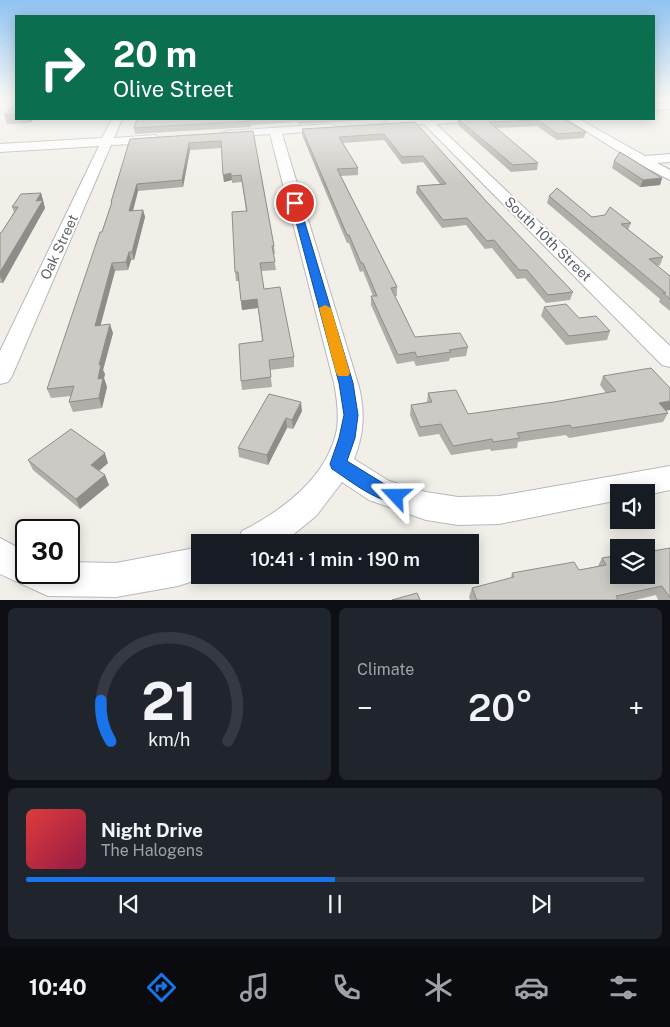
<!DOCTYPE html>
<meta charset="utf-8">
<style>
:root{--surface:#171b24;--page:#20242c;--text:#f1f3f6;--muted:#9ea1a6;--line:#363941;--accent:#1a73e8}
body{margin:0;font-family:"Public Sans",sans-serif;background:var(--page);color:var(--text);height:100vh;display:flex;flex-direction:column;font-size:19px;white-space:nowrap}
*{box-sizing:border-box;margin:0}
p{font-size:16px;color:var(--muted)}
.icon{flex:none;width:28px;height:28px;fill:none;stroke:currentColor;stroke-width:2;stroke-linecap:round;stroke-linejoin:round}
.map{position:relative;height:600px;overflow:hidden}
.drawer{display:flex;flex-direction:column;gap:8px;padding:8px;background:#0d0f14;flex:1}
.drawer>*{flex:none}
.top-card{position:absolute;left:15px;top:15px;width:640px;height:105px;border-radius:0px;box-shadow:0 2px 12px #0003;background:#0b6e4f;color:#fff;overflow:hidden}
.tools{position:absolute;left:610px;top:484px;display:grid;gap:10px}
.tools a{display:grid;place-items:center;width:45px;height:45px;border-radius:0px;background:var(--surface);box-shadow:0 2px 12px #0003;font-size:25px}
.speed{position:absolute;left:15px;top:519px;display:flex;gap:10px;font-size:25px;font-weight:700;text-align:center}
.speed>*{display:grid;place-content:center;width:65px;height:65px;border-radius:50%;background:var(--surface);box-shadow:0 2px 12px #0003;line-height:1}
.speed .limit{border:2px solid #111;border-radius:8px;background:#fff;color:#111}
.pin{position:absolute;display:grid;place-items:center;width:42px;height:42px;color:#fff;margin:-21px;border:2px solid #fff;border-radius:50%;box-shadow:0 1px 5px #0007}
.me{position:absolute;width:55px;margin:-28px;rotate:293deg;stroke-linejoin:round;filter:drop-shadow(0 0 4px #0008)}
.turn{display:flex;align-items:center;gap:18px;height:105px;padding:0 15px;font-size:22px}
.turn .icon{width:65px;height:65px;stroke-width:2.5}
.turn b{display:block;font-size:35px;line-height:42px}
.big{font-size:38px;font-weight:600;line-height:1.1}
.drawer .widget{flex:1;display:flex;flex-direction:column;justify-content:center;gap:8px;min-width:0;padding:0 18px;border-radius:8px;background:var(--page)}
.drawer .dial{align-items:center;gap:0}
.dial svg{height:130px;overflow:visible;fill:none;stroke:var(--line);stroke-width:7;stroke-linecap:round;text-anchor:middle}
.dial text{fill:var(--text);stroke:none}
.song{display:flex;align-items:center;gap:15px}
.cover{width:60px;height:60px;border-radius:8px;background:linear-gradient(135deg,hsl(0 70% 55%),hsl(340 70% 35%))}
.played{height:5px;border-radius:2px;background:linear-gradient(90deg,var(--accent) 50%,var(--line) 50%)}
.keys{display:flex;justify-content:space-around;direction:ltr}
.heat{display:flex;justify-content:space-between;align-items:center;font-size:28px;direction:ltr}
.drawer .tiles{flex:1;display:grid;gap:8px;grid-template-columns:1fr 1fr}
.widget:last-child{grid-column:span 2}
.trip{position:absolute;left:191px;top:534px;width:288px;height:50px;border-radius:0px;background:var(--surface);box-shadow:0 2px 12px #0003;font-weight:600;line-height:50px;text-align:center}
.tabs{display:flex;height:80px;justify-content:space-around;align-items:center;background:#090b0e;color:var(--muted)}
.tabs .icon{width:35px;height:35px}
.tabs .active{color:var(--accent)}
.tabs b{font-size:22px;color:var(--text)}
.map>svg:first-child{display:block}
</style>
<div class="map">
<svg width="670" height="600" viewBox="0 0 670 600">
<rect width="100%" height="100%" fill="#f1efe8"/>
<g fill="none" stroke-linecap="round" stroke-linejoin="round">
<defs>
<path id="minor" d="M670 103V109L654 110V104Z
M112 119H122L114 138 155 135 161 139 155 143 111 145 12 376 8 382 0 384V351L99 146 0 152V144L102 138Z
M407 119H468L463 122 436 124 670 346V367L662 365 424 124 389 126 384 123 389 120Z
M567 119H579L645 156 670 154V162L657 163 670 170V180L637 163Z
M330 124 334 125 336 127 334 129 282 134 359 387C365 413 364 434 354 459L389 481 426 492 458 497 499 496 670 466V490L646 495V492H619V500L499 524 458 525 426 520 369 500 342 482 316 516 284 542H237L242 531C282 511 328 477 337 429 339 414 337 398 334 383L270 134 227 137 221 134 227 131Z
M0 538 26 552V572H69V562L116 563 200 547V575H211L178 586 116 597 48 596 0 574Z"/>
</defs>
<use href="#minor" stroke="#b5b8bc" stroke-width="2"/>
<use href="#minor" fill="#fff" fill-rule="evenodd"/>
</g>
<path fill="#afaea9" d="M16 103V119H34L30 123 7 124 4 115Z
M137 119H388L298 124 297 122 251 125V127L135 134 134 128Z
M458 119H564L586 132 584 138 557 140 537 126 495 128 538 163 537 170 511 172 457 124Z
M415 122 486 201 573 292 570 300 546 303 525 278 517 279 492 248 485 249 466 225 442 228 416 193 417 186 440 184 423 162 402 164 384 140 343 143 358 168V175L340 176 397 287V296H395L415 337 468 347 466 356 450 358 449 361 416 366 414 361 397 364 371 305V296H373L363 271 360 272 349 243H347L302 135V129Z
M253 131 274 246 275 254H273L276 270 261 271 264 289 294 357V367L270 370 272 387 242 390 241 381 262 341 258 308 242 310 239 281H236L235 272 246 211 242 182 232 183V180L224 182 222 148 190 150 183 187 138 191 133 211 143 210 145 217 134 260H131L128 270 115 271 100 325 113 333 103 370 105 374 104 378 107 387 102 408 73 412 69 402 71 396 51 398 47 389 111 205V202L130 139Z
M614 161 662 178 660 185 640 187 612 168Z
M41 193 45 208 3 283H0V233H1L14 212 12 207Z
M549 196 592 217 631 223 628 230 663 257 660 265 657 266 670 276V311L659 302 660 299 547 203Z
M544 307 579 318 610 331 607 340 566 345 541 316Z
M603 376 666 411 668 413 663 422 569 438 566 435 518 442 517 448 491 451 490 449 451 455 439 434 419 437 410 415 411 405 427 402 428 393 468 414 554 402 606 393 600 385Z
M269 394 302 411 293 429 287 428 268 465 239 457 238 448Z
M28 460 108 463 99 471 105 475 109 485 80 509 33 470Z
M670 548V600H658L656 595 635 600H470L469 597 472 588 511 578 512 573 579 570 598 566 602 558 653 551Z"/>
<path fill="#8f8d8a" d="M654 99H667L654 100Z
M29 119H34L30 123Z
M189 143 190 150 183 187 182 180Z
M231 173 232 180 224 182 223 175Z
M662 178 660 185 640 187 643 180Z
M137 184 138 191 131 218 129 211Z
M41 193 45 208 3 283 0 276V272Z
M143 210 145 217 134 260 132 252Z
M129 252 131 260 128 270 126 262Z
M112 263 115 271 98 335 95 326Z
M257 299 258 308 242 310 241 301Z
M110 324 113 333 103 370 105 374 104 378 107 387 102 408 99 398 98 379 99 365Z
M670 401V410L654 413 659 403Z
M301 402 302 411 293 429 292 420Z
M286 418 287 428 268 465 267 455Z
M105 453 108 463 95 474 91 465Z
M105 475 109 485 80 509 76 499Z"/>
<path fill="#cccac5" stroke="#8f8d8a" d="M16 103V115H4Z
M137 119H253H250V121L134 128Z
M458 119H564L586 132 558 134 538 120 489 122 538 163 513 165Z
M415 122 486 201 573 292 548 295 527 270H519L494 240 487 241 467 218 443 220 417 186 446 184 423 156 402 157 384 134 339 137 358 168 337 169 397 287 391 288 415 337 460 333 468 347 449 350 451 352 417 357 415 352 398 355 371 296H377L363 263H361L349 235H347L302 129Z
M253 131 274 246H272L275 262 260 263 264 289 280 287 294 357 269 360 271 377 241 381 239 344 263 341 257 299 241 301 238 272H235L232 212 247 211 241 175 231 176V173L223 175 221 141 189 143 182 180 137 184 129 211 143 210 132 252H129L126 262 112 263 95 326 110 324 99 365 101 364 98 379 103 378 99 398 69 402 74 386 47 389 100 232H102L112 202H111L130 139Z
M620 152 662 178 643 180 614 161Z
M557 188 592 217 605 215 610 207 631 223 621 224 663 257 649 259 670 276V299L663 293H666L549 196Z
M41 193 36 201 43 200 0 272V233H1L18 207H12L21 194Z
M566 304 579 318 596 316 610 331 569 336 544 307Z
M651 368 670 388V401L659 403 668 413 572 428 570 425 517 433 520 438 493 442 492 439 453 446 441 424 420 427 411 405 432 402 428 393 456 390 468 414 554 402 616 391 603 376Z
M269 394 301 402 292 420 286 418 267 455 238 448Z
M71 429 105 453 91 465 105 475 76 499 28 460Z
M651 548 653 551 670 548V598L662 586 616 596 618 600H477L472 588 514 577 512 573 574 562 579 570 606 565 602 558 619 555V575H646V549Z
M417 593 420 600H392Z"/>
<linearGradient id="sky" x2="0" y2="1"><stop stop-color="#8fc3f1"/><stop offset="0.54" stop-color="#f9f8f5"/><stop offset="1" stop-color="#f9f8f5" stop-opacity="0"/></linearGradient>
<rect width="670" height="183" fill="url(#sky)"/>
<path fill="#1a73e8" stroke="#114b97" d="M295 200 299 203 353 383 358 415 355 438 347 461 386 485 402 491 404 496 402 501C383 508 348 479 332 469L330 464 339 438 344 415 339 383 291 203Z"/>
<path fill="#f59e0b" d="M325 305 331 308 350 373 348 376H338L336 373 319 308Z"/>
<g text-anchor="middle" stroke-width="4" stroke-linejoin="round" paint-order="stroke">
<g font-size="14" fill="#5f6368" stroke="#fff">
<text transform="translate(548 239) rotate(44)" y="5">South 10th Street</text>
<text transform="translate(59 247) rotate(-65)" y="5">Oak Street</text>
</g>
</g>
</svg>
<div class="tools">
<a><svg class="icon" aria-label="sound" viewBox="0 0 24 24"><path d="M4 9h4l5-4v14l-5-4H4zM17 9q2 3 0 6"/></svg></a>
<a><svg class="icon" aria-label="layers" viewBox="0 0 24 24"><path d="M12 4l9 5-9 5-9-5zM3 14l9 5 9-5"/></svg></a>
</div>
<div class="speed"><div class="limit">30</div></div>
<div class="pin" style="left:295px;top:203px;background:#d93025"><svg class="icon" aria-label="arrive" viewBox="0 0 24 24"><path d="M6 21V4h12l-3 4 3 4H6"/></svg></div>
<svg class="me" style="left:396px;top:496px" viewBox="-20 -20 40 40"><path d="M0-17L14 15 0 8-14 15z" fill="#1a73e8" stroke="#fff" stroke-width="4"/></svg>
<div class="trip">10:41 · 1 min · 190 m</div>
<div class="top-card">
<div class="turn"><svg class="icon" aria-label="right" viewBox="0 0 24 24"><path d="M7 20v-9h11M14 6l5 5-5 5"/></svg><div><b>20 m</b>Olive Street</div></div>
</div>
</div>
<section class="drawer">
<div class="tiles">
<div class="widget dial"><svg viewBox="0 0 100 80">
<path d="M14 69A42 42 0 1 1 86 69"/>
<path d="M14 69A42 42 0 0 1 8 44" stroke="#1a73e8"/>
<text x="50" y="56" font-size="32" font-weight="700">21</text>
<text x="50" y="72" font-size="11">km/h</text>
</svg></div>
<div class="widget"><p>Climate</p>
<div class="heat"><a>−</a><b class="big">20°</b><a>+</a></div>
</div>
<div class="widget">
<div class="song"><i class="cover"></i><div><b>Night Drive</b><p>The Halogens</p></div></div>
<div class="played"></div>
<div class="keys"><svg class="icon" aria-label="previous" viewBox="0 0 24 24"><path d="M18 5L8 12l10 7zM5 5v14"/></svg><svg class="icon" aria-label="pause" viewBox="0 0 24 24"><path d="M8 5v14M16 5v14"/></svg><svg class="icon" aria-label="next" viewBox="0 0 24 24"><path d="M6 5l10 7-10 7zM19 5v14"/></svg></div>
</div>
</div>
</section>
<nav class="tabs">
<b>10:40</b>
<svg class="icon active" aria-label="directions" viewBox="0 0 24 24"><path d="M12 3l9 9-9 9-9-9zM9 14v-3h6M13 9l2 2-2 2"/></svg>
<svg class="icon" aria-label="music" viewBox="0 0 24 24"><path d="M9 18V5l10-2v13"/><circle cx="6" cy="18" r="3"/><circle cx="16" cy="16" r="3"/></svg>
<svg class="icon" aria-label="phone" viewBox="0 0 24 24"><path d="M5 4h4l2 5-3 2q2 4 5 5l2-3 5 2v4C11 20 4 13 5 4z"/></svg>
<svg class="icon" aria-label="climate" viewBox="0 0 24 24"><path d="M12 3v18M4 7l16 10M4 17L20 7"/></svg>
<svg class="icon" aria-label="car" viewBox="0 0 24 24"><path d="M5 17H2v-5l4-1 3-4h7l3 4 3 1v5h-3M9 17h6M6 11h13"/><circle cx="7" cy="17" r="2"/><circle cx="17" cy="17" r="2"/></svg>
<svg class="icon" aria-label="filters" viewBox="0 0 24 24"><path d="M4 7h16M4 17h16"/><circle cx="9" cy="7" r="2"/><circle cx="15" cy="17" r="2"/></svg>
</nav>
